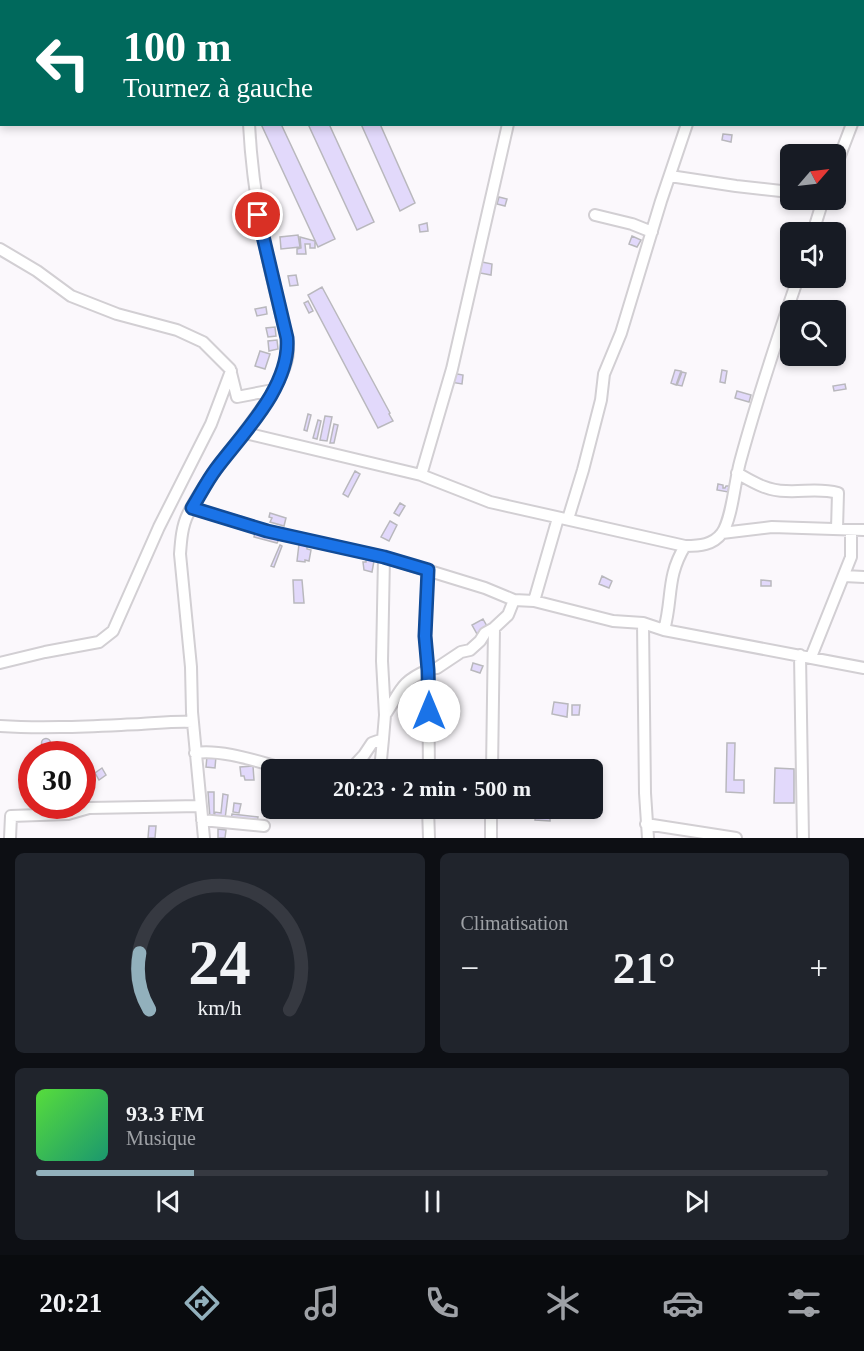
<!DOCTYPE html>
<html lang="fr">
<meta charset="utf-8">
<style>
:root{--surface:#171b24;--page:#20242c;--text:#f1f3f6;--muted:#9ea1a6;--line:#363941;--accent:#92b0bc}
body{margin:0;font-family:Georgia,serif;background:var(--page);color:var(--text);height:100vh;display:flex;flex-direction:column;font-size:22px;white-space:nowrap}
*{box-sizing:border-box;margin:0}
p{font-size:20px;color:var(--muted)}
.icon{flex:none;width:33px;height:33px;fill:none;stroke:currentColor;stroke-width:2;stroke-linecap:round;stroke-linejoin:round}
.map{position:relative;height:838px;overflow:hidden}
.side{display:flex;flex-direction:column;gap:15px;padding:15px;background:#0d0f14;flex:1}
.side>*{flex:none}
.hud{position:absolute;left:0px;top:0px;width:864px;height:126px;box-shadow:0 3px 9px #0003;background:#00695c;color:#fff;overflow:hidden}
.needle{width:39px;rotate:62deg}
.buttons{position:absolute;left:780px;top:144px;display:grid;gap:12px}
.buttons a{display:grid;place-items:center;width:66px;height:66px;border-radius:9px;background:var(--surface);box-shadow:0 3px 9px #0003;font-size:30px}
.speed{position:absolute;left:18px;top:741px;display:flex;gap:12px;font-size:30px;font-weight:700;text-align:center}
.speed>*{display:grid;place-content:center;width:78px;height:78px;border-radius:50%;background:var(--surface);box-shadow:0 3px 9px #0003;line-height:1}
.speed .limit{border:9px solid #d22;background:#fff;color:#111}
.pin{position:absolute;display:grid;place-items:center;width:51px;height:51px;color:#fff;margin:-26px;border:3px solid #fff;border-radius:50%;box-shadow:0 2px 6px #0007}
.me{position:absolute;width:66px;margin:-33px;rotate:0deg;stroke-linejoin:round;filter:drop-shadow(0 0 4px #0008)}
.turn{display:flex;align-items:center;gap:21px;height:126px;padding:0 24px;font-size:27px}
.turn .icon{width:78px;height:78px;stroke-width:2.5}
.turn b{display:block;font-size:42px;line-height:51px}
.big{font-size:45px;font-weight:700;line-height:1.1}
.side .tile{flex:1;display:flex;flex-direction:column;justify-content:center;gap:9px;min-width:0;padding:0 21px;border-radius:9px;background:var(--page)}
.side .dial{align-items:center;gap:0}
.dial svg{height:156px;overflow:visible;fill:none;stroke:var(--line);stroke-width:7;stroke-linecap:round;text-anchor:middle}
.dial text{fill:var(--text);stroke:none}
.song{display:flex;align-items:center;gap:18px}
.cover{width:72px;height:72px;border-radius:9px;background:linear-gradient(135deg,hsl(110 70% 55%),hsl(160 70% 35%))}
.played{height:6px;border-radius:3px;background:linear-gradient(90deg,var(--accent) 20%,var(--line) 20%)}
.keys{display:flex;justify-content:space-around;direction:ltr}
.heat{display:flex;justify-content:space-between;align-items:center;font-size:33px;direction:ltr}
.side .tiles{flex:1;display:grid;gap:15px;grid-template-columns:1fr 1fr}
.tile:last-child{grid-column:span 2}
.trip{position:absolute;left:261px;top:759px;width:342px;height:60px;border-radius:9px;background:var(--surface);box-shadow:0 3px 9px #0003;font-weight:700;line-height:60px;text-align:center}
.dock{display:flex;height:96px;justify-content:space-around;align-items:center;background:#090b0e;color:var(--muted)}
.dock .icon{width:42px;height:42px}
.dock .current{color:var(--accent)}
.dock b{font-size:27px;color:var(--text)}
.map>svg:first-child{display:block}
</style>
<div class="map">
<svg width="864" height="838" viewBox="0 0 864 838">
<rect width="100%" height="100%" fill="#fbf8fc"/>
<path fill="#e2d9fb" stroke="#b9b8bd" stroke-width="1.5" d="M261 124H281L335 239 318 247Z
M308 124H329L374 222 357 230Z
M361 124H380L415 203 400 211Z
M723 134 732 135 731 142 722 140Z
M499 197 507 199 505 206 497 204Z
M427 223 428 231 420 232 419 225Z
M298 235 300 247 281 249 280 237Z
M632 236 641 240 637 247 629 244Z
M300 237 315 241V248H310V244H305L306 254H297V249L301 248Z
M482 262 492 264 491 275 480 273Z
M296 275 298 285 290 286 288 276Z
M322 287 390 413 389 414 393 421 378 428 308 295Z
M308 301 313 311 309 313 304 303Z
M266 307 267 314 257 316 255 309Z
M275 327 276 336 268 337 266 328Z
M277 340 278 349 269 351 268 341Z
M260 351 270 354 265 369 255 366Z
M675 370 681 371 676 385 671 383Z
M722 370 727 371 725 383 720 382Z
M682 372 686 373 682 386 677 385Z
M452 373 463 375 462 384 450 382Z
M845 384 846 389 834 391 833 386Z
M737 391 751 395 749 402 735 398Z
M308 414 311 415 307 431 304 430Z
M325 416 332 417 327 441 320 440Z
M318 420 321 421 317 439 313 438Z
M334 424 338 425 334 443H330Z
M355 471 360 474 348 497 343 494Z
M718 484 723 485V488H725L726 486H729L728 492 717 490Z
M400 503 405 506 399 516 394 513Z
M270 513 286 518 284 526 270 522 272 518 269 517Z
M390 521 397 525 389 541 381 537Z
M255 532 279 539 277 543 254 537Z
M299 544 307 545V549L311 550 309 561 305 560V562L297 561Z
M280 545 282 546 274 567 271 566Z
M366 560 374 561 372 572 364 570 363 562H366Z
M602 576 612 581 609 588 599 584Z
M293 580H302L304 603H294Z
M761 580 771 581V586H761Z
M483 619 488 628 477 634 472 625Z
M473 663 483 666 480 673 471 670Z
M554 702 568 704 567 717 552 714Z
M572 705H580L579 715H572Z
M41.5 743a4.5 4.5 0 1 1 9 0a4.5 4.5 0 1 1-9 0Z
M727 743H735L734 780H744V793L726 792Z
M207 756H216L215 768 206 767Z
M253 766 254 780H245L244 776H241L240 767Z
M102 768 106 775 99 780 95 773Z
M775 768 794 769V803H774Z
M208 792H214V818H210Z
M223 794 228 795 225 819 214 818 215 812 221 813Z
M234 803 241 804 239 813 233 812Z
M536 808H550V821L535 820Z
M232 814 258 817 257 823 231 820Z
M149 826H156L155 838H148Z
M218 829 226 830 225 838H218Z"/>
<g fill="none" stroke-linecap="round" stroke-linejoin="round">
<defs>
<path id="street" d="M239 0V2
M538 2 539 0
M862 98H864
M836 166 852 124
M670 176 736 186 790 192
M595 215 632 224 652 232
M813 232 823 200
M0 249 37 271 71 296 117 314 177 330 203 342 230 369 237 397 273 390
M245 433 421 475 490 502 685 546C700 546 713 545 722 533 732 519 735 480 740 462 757 399 777 339 798 278
M737 473C753 482 767 491 786 491 804 492 820 488 838 493L837 529
M421 475 452 369 508 124
M192 508 267 531 384 557 485 588 514 600 534 601 613 621 643 623 664 630 864 668
M568 519 583 470 601 400 604 374 621 333 661 201 687 124
M722 533 772 527 864 530
M428 570 425 636 428 670 429 770
M844 576 864 577
M534 601 558 518
M643 623 645 793 648 838
M664 630C673 598 666 577 685 546
M800 655 803 838
M811 657 851 557V530
M0 663 45 652 99 642 113 631 159 527 211 424 231 371
M428 669 437 668 461 652 470 650 480 641 485 633 494 628
M385 715C401 691 400 682 428 670
M0 726C47 729 94 726 141 724 159 723 175 721 193 722
M195 753C225 749 261 763 290 770
M350 770 364 755 372 743 383 739 385 715 382 661 384 557
M380 770 383 739
M492 770 494 628 508 615 514 600
M428 808 429 838
M202 820 264 826
M646 824 736 838
M10 838 11 816 68 814 89 808 200 806
M204 838 192 712 191 667 180 554C181 540 182 526 188 514 209 472 243 438 268 399 276 386 287 368 288 352 288 348 287 343 287 338 268 265 253 201 249 124
M491 838V808"/>
</defs>
<use href="#street" stroke="#d2cfd3" stroke-width="14"/>
<use href="#street" stroke="#fff" stroke-width="10"/>
</g>
<g fill="none" stroke-linecap="round" stroke-linejoin="round">
<defs>
<path id="route" d="M258 215 287 338C291 386 243 433 216 469 207 481 200 495 192 508L267 531 384 557 428 570 425 636 428 670 429 711"/>
</defs>
<use href="#route" stroke="#114b97" stroke-width="15"/>
<use href="#route" stroke="#1a73e8" stroke-width="10"/>
</g>
</svg>
<div class="buttons">
<a><svg class="needle" viewBox="-14 -14 28 28"><path d="M0-13l5 13h-10z" fill="#e53935"/><path d="M0 13l5-13h-10z" fill="#9ea1a6"/></svg></a>
<a><svg class="icon" aria-label="sound" viewBox="0 0 24 24"><path d="M4 9h4l5-4v14l-5-4H4zM17 9q2 3 0 6"/></svg></a>
<a><svg class="icon" aria-label="search" viewBox="0 0 24 24"><circle cx="10" cy="10" r="6"/><path d="M15 15l6 6"/></svg></a>
</div>
<div class="speed"><div class="limit">30</div></div>
<div class="pin" style="left:258px;top:215px;background:#d93025"><svg class="icon" aria-label="arrive" viewBox="0 0 24 24"><path d="M6 21V4h12l-3 4 3 4H6"/></svg></div>
<svg class="me" style="left:429px;top:711px" viewBox="-20 -20 40 40"><circle r="19" fill="#fff"/><path d="M0-13L10 11 0 6-10 11z" fill="#1a73e8"/></svg>
<div class="trip">20:23 · 2 min · 500 m</div>
<div class="hud">
<div class="turn"><svg class="icon" aria-label="left" viewBox="0 0 24 24"><path d="M17 20v-9H6M10 6l-5 5 5 5"/></svg><div><b>100 m</b>Tournez à gauche</div></div>
</div>
</div>
<section class="side">
<div class="tiles">
<div class="tile dial"><svg viewBox="0 0 100 80">
<path d="M14 69A42 42 0 1 1 86 69"/>
<path d="M14 69A42 42 0 0 1 9 40" stroke="#92b0bc"/>
<text x="50" y="56" font-size="32" font-weight="700">24</text>
<text x="50" y="72" font-size="11">km/h</text>
</svg></div>
<div class="tile"><p>Climatisation</p>
<div class="heat"><a>−</a><b class="big">21°</b><a>+</a></div>
</div>
<div class="tile">
<div class="song"><i class="cover"></i><div><b>93.3 FM</b><p>Musique</p></div></div>
<div class="played"></div>
<div class="keys"><svg class="icon" aria-label="previous" viewBox="0 0 24 24"><path d="M18 5L8 12l10 7zM5 5v14"/></svg><svg class="icon" aria-label="pause" viewBox="0 0 24 24"><path d="M8 5v14M16 5v14"/></svg><svg class="icon" aria-label="next" viewBox="0 0 24 24"><path d="M6 5l10 7-10 7zM19 5v14"/></svg></div>
</div>
</div>
</section>
<nav class="dock">
<b>20:21</b>
<svg class="icon current" aria-label="directions" viewBox="0 0 24 24"><path d="M12 3l9 9-9 9-9-9zM9 14v-3h6M13 9l2 2-2 2"/></svg>
<svg class="icon" aria-label="music" viewBox="0 0 24 24"><path d="M9 18V5l10-2v13"/><circle cx="6" cy="18" r="3"/><circle cx="16" cy="16" r="3"/></svg>
<svg class="icon" aria-label="phone" viewBox="0 0 24 24"><path d="M5 4h4l2 5-3 2q2 4 5 5l2-3 5 2v4C11 20 4 13 5 4z"/></svg>
<svg class="icon" aria-label="climate" viewBox="0 0 24 24"><path d="M12 3v18M4 7l16 10M4 17L20 7"/></svg>
<svg class="icon" aria-label="car" viewBox="0 0 24 24"><path d="M5 17H2v-5l4-1 3-4h7l3 4 3 1v5h-3M9 17h6M6 11h13"/><circle cx="7" cy="17" r="2"/><circle cx="17" cy="17" r="2"/></svg>
<svg class="icon" aria-label="filters" viewBox="0 0 24 24"><path d="M4 7h16M4 17h16"/><circle cx="9" cy="7" r="2"/><circle cx="15" cy="17" r="2"/></svg>
</nav>
